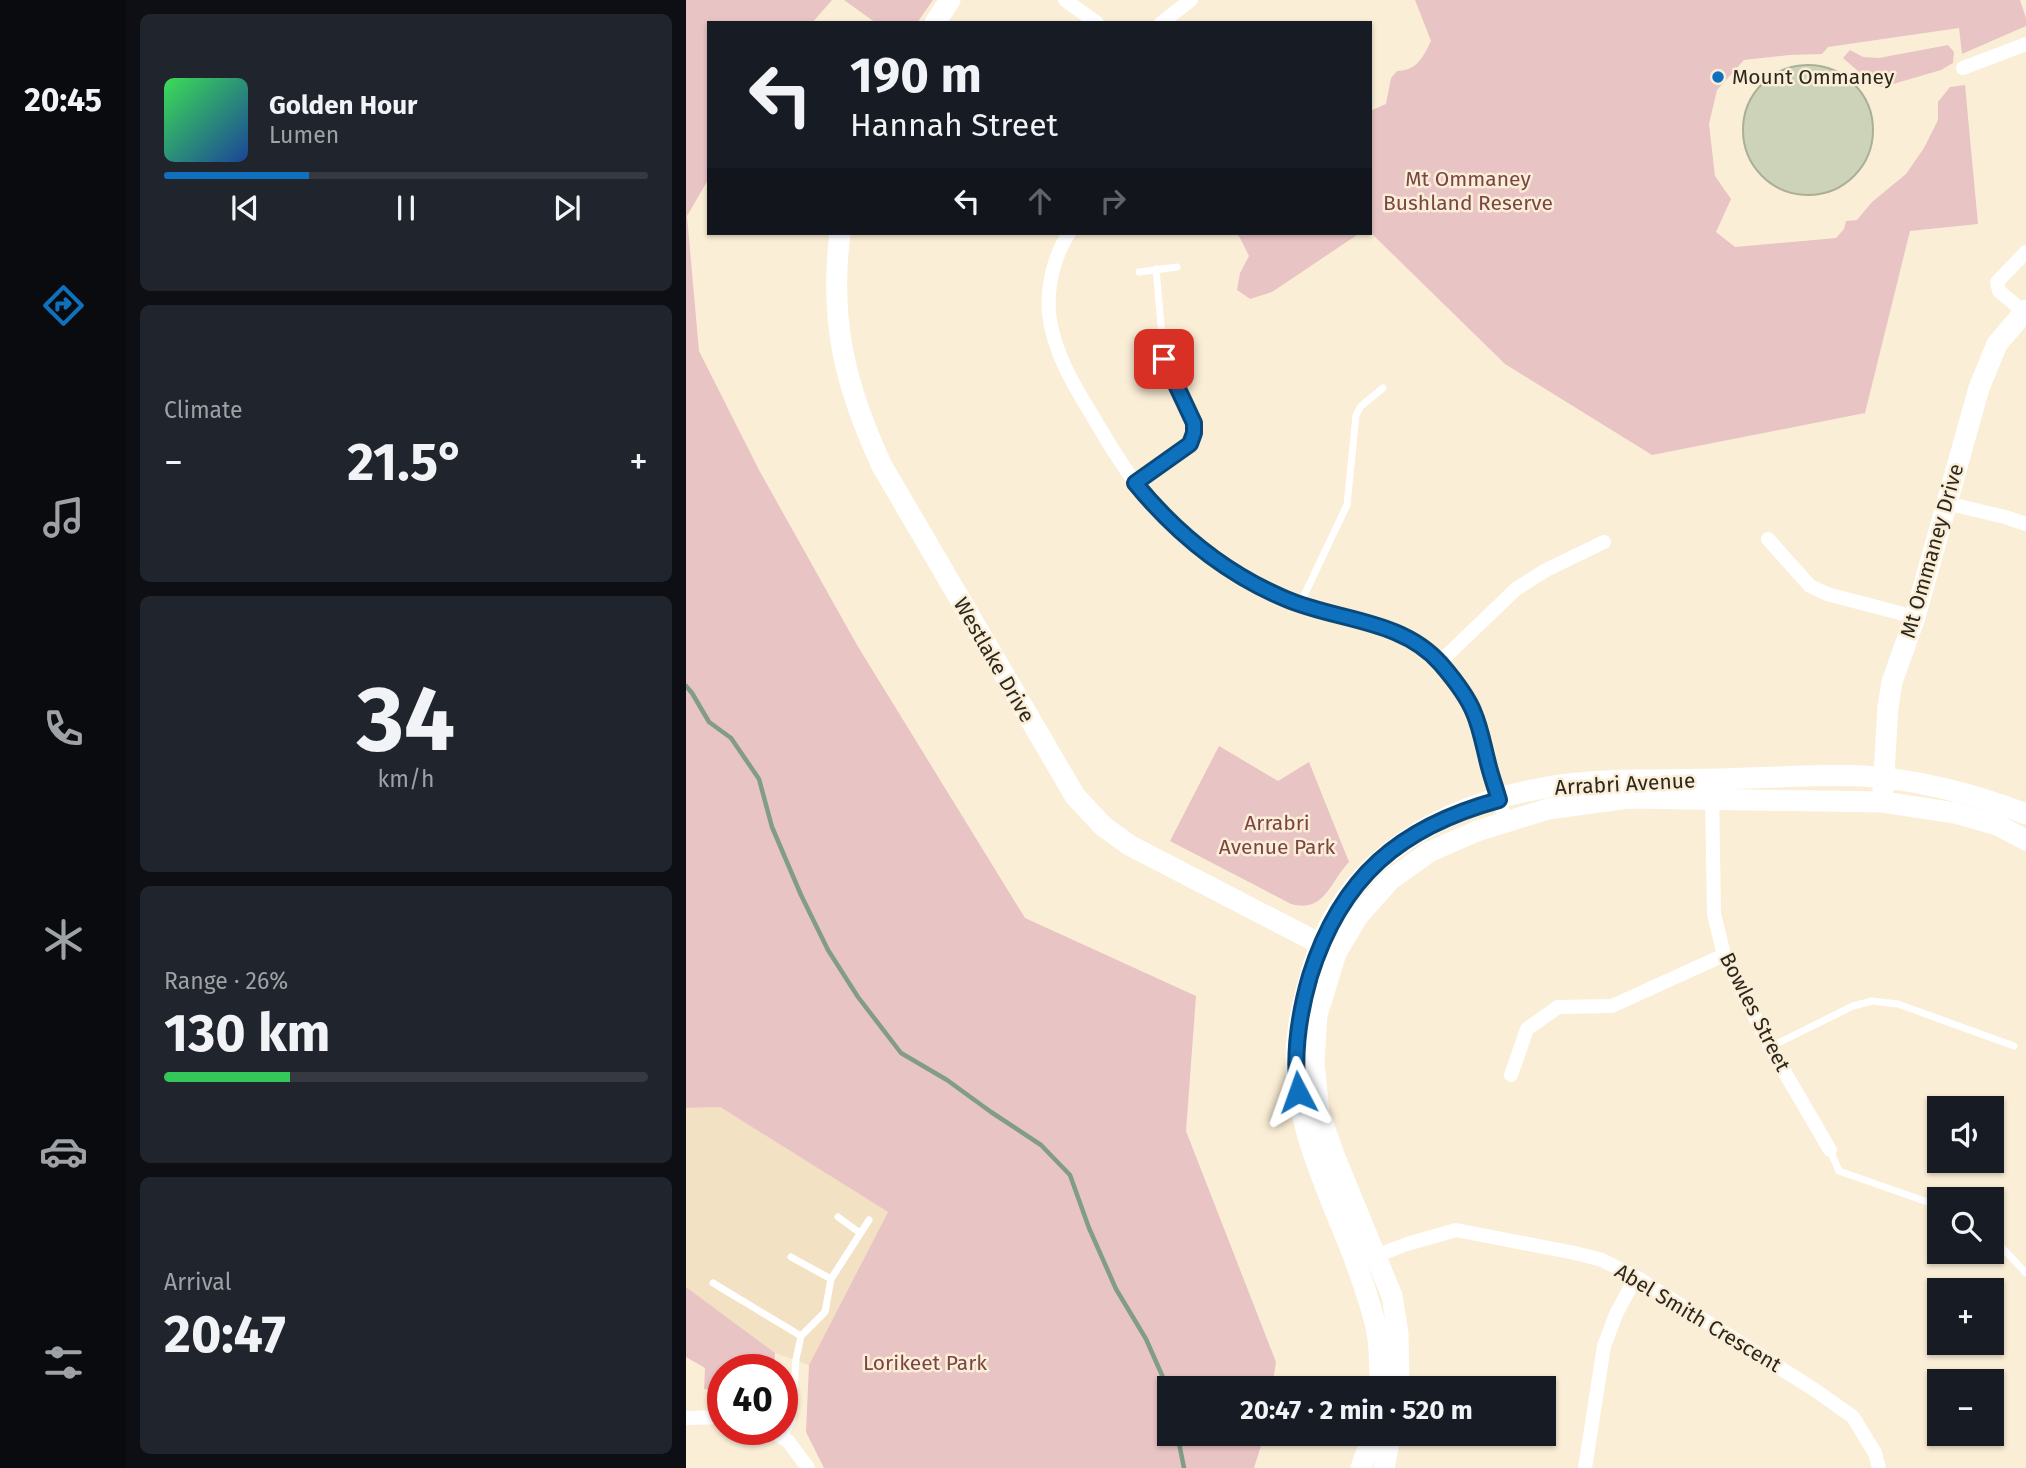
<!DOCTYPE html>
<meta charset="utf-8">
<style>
:root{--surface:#171b24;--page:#20242c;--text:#f1f3f6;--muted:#9ea1a6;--line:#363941;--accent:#0f71bd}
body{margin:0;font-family:"Fira Sans",sans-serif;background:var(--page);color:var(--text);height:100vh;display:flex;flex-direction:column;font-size:26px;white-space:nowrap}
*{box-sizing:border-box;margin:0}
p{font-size:23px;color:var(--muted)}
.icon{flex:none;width:38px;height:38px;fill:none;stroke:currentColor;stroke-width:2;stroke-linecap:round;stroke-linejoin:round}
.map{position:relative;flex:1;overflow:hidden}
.panel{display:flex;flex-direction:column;gap:14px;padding:14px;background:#0d0f14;width:560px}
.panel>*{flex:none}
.top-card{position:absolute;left:21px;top:21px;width:665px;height:214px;border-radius:0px;box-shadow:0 2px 5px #0004;background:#171b24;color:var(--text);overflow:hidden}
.fabs{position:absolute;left:1241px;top:1096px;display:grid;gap:14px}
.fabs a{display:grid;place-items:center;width:77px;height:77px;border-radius:0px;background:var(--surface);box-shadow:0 2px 5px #0004;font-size:35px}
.speed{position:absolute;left:21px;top:1354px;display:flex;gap:14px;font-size:35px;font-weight:700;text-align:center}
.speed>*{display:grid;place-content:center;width:91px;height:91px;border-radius:50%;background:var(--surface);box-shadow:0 2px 5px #0004;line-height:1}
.speed .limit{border:10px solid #d22;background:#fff;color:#111}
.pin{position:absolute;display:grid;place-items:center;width:60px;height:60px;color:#fff;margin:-30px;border-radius:14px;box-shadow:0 4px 10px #0006}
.me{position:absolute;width:77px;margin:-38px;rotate:356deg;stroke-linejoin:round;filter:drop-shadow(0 0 5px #0008)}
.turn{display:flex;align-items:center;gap:24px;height:147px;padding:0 28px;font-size:32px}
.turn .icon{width:91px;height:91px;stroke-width:2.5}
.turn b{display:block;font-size:49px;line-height:60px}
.lanes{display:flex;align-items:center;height:66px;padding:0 28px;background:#0003;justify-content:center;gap:35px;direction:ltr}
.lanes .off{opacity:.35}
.big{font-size:52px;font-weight:700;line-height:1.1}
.panel .card{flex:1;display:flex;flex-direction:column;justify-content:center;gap:10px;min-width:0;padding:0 24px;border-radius:10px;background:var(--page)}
.panel .dial{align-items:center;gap:0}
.dial b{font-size:91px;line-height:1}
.song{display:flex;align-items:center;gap:21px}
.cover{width:84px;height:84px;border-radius:10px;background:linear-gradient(135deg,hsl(130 70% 55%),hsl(220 70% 35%))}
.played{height:7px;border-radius:4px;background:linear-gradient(90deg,var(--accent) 30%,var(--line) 30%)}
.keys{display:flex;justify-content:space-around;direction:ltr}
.heat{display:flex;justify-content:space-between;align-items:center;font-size:38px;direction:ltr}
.charge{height:10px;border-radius:5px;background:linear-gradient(90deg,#34c759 26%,var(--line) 0)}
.trip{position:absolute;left:471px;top:1376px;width:399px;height:70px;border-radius:0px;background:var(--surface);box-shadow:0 2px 5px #0004;font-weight:700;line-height:70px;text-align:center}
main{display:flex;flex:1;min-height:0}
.tabs{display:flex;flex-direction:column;width:126px;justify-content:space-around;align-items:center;background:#090b0e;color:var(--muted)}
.tabs .icon{width:49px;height:49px}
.tabs .selected{color:var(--accent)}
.tabs b{font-size:32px;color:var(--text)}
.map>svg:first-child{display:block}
</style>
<main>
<nav class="tabs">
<b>20:45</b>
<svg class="icon selected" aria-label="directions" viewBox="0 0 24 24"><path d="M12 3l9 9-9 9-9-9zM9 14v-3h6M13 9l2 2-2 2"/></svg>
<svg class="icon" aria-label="music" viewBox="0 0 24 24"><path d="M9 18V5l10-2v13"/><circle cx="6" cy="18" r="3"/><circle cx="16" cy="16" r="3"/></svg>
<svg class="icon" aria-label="phone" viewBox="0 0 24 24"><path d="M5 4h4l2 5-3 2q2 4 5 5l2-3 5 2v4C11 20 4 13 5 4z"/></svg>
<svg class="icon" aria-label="climate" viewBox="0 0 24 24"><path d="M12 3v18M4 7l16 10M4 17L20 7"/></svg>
<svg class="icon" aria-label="car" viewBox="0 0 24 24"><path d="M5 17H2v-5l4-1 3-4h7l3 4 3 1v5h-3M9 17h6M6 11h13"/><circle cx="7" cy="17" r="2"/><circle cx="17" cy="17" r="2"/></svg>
<svg class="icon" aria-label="filters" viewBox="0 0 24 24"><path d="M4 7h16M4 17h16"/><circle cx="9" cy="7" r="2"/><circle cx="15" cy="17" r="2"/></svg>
</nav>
<section class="panel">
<div class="card">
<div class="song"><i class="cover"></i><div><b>Golden Hour</b><p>Lumen</p></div></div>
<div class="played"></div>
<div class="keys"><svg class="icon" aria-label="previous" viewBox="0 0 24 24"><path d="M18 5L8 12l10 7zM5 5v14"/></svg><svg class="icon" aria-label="pause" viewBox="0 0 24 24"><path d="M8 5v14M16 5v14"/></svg><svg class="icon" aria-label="next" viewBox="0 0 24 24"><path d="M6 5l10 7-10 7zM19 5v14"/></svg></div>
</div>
<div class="card"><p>Climate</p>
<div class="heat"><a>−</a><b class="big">21.5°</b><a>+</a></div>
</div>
<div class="card dial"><b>34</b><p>km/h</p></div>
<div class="card"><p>Range · 26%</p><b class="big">130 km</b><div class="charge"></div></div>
<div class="card"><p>Arrival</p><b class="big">20:47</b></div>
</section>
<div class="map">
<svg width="1340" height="1468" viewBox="0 0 1340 1468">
<rect width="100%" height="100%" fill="#fbeed6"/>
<path fill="#f2e1c2" d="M34 1107 202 1212 123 1365 89 1353 0 1287V1108Z"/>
<path fill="#e9c4c4" d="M0 0H146L126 23H23V178L1 216 13 351 73 470 171 645 339 918 510 996 500 1131 590 1362 586 1388H483V1433H579L568 1468H138L120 1432 123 1365 202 1212 34 1107 0 1108Z
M158 0H247L231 23H190Z
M729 0H1334L1340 18V26L1276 54 1273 28 1142 47 1136 54 1104 55 1058 60 1031 90 1023 124 1029 176 1045 199 1030 232 1049 247 1150 238 1158 229 1160 221 1171 220 1186 202 1220 174 1238 148 1252 120V102L1264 87 1279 85 1292 224 1224 231 1179 413 966 455 819 364 684 232V111L700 104 705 78 711 71C731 71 737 57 745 41Z
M1262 45 1268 52 1267 63 1255 70 1197 87 1189 86 1157 58 1164 50 1177 57 1193 58Z
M548 233H674L586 292 564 299 551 290 554 273 563 256 553 236Z
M533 746 592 781 623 762 663 862C643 883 639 913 605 904L484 841Z
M0 1287 89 1353 88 1370H37V1393L18 1389 19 1368 0 1357Z"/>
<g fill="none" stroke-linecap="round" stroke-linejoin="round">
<path stroke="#829d86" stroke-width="4.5" d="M0 686 6 693 23 722 45 738 73 779 86 827 115 895 142 950 172 997 215 1053 261 1080 305 1112 355 1145 384 1175 403 1228 430 1289 460 1339 483 1391
M491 1433 498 1468"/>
</g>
<path fill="#cdd3b9" stroke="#aaaf96" stroke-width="2" d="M1057 130a65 65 0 1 1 130 0a65 65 0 1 1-130 0Z"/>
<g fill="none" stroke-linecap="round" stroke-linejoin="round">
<path stroke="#fff" stroke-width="7" d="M453 272 491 267
M449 483 504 444 508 433V423L478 359 470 269
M614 604 661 505 670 415 675 406 697 388
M1084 1047 1167 1006 1186 1001 1212 1004 1328 1046
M1144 1150 1153 1171 1253 1206
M152 1217 174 1233
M1306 1237 1340 1273
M105 1257 145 1279 139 1312 115 1336
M145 1279 183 1220
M27 1283 115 1336 110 1359 106 1421 98 1438"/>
<path stroke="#fff" stroke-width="14" d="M379 0 411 23
M475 23 505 0
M1277 68 1340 44
M383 233C368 256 361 285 363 313 367 351 387 384 406 415 431 458 457 500 495 533 526 559 561 581 598 598 649 622 711 619 753 662 795 704 801 766 820 821
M1338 312 1313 291 1311 282 1340 252
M1260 503 1319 517 1340 524
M1082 539 1124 586 1141 594 1229 617
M754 662 830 589 860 570 918 542
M1026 791 1028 914 1038 955 1084 1047 1144 1150
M825 1075 841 1029 872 1007 926 1006 1038 955
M684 1258 721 1244 770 1230 889 1253 916 1260 950 1277 1129 1390 1167 1417 1189 1453 1193 1468
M0 1418 37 1417
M84 1430 102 1441 122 1468
M899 1468 918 1346 930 1314 950 1277"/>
<path stroke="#fff" stroke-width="21" d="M249 23 264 0
M154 233C143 321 159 386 196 466L389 796 417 826 443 845 646 950
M1197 790 1202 707 1206 682 1229 617 1293 388 1311 344 1340 310
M694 1388C694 1369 694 1350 691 1332 686 1306 676 1280 667 1255 642 1191 608 1124 610 1054 611 1023 619 993 628 963 663 851 765 801 875 785 928 778 982 780 1035 779 1083 778 1131 774 1178 776 1234 780 1288 794 1340 814
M713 1388 712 1333 706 1296 648 1155 633 1112 628 1062 631 1015 650 953 672 916 704 880 743 852 791 831 862 809 942 798 1197 802 1269 813 1311 825 1340 840
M675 1468 687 1433
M698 1468 705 1433"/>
</g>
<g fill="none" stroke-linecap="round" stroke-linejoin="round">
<defs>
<path id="route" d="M478 359 508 423V433L504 444 449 483C490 533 540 574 600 599 651 621 716 619 755 664 767 678 781 695 788 713 794 727 797 743 801 759 804 773 809 786 813 800 714 827 655 877 624 976 613 1014 607 1052 612 1092"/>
</defs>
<use href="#route" stroke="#0a497b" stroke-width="18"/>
<use href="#route" stroke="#0f71bd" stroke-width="12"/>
</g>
<circle fill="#0f71bd" stroke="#fbeed6" stroke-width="2.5" cx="1032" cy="77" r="7"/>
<g text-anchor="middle" stroke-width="5" stroke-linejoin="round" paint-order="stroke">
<g font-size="21" fill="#2d281f" stroke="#fbeed6" text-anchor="start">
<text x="1046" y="84">Mount Ommaney</text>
</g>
<g font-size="21" fill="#7b4547" stroke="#fbeed6">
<text x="782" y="186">Mt Ommaney<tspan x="782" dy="24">Bushland Reserve</tspan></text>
<text x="591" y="830">Arrabri<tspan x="591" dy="24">Avenue Park</tspan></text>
<text x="239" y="1370">Lorikeet Park</text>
</g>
<g font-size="21" fill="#2d281f" stroke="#fbeed6">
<text transform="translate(1246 551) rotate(-74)" y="7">Mt Ommaney Drive</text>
<text transform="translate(308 660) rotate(60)" y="7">Westlake Drive</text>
<text transform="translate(939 784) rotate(-3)" y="7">Arrabri Avenue</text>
<text transform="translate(1069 1012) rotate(63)" y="7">Bowles Street</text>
<text transform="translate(1012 1318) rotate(31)" y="7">Abel Smith Crescent</text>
</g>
</g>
</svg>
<div class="fabs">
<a><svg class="icon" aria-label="sound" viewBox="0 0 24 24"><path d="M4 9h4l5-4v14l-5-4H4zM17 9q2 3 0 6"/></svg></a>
<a><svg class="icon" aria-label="search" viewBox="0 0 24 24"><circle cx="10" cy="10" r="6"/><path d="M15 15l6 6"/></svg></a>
<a>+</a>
<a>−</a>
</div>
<div class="speed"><div class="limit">40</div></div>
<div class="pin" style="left:478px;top:359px;background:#d93025"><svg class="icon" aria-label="arrive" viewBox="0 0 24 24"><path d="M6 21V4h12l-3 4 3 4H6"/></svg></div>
<svg class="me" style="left:612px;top:1092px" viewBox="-20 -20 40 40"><path d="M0-17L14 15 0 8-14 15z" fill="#0f71bd" stroke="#fff" stroke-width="4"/></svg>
<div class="trip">20:47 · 2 min · 520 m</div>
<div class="top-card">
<div class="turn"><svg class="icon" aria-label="left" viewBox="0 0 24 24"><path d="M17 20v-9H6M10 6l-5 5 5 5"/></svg><div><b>190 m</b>Hannah Street</div></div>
<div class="lanes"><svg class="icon" aria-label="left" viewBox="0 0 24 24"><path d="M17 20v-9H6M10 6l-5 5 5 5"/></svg><svg class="icon off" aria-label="ahead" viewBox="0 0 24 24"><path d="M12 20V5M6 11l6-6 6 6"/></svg><svg class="icon off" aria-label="right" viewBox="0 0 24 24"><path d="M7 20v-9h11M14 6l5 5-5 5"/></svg></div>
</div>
</div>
</main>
